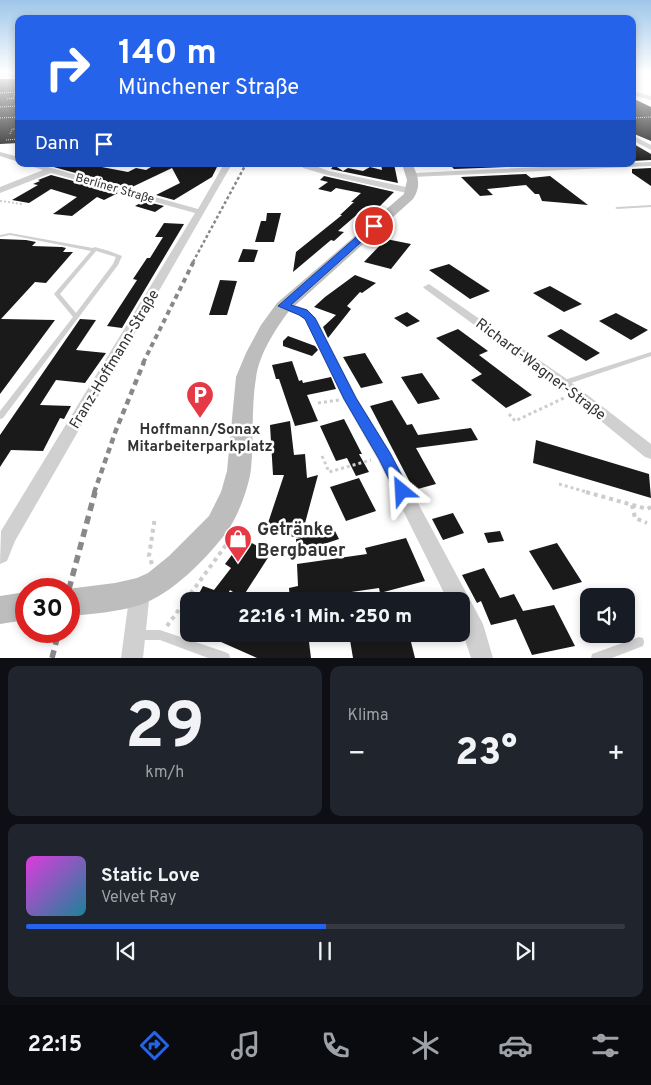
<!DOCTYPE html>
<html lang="de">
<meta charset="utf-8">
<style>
:root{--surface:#171b24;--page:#20242c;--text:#f1f3f6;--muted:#9ea1a6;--line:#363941;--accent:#2563eb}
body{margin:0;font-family:Overpass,sans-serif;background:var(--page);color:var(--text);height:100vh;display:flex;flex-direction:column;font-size:19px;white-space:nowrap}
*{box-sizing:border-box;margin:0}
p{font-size:16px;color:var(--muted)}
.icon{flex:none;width:28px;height:28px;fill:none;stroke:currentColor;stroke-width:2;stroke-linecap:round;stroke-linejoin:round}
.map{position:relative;height:658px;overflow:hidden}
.drawer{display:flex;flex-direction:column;gap:8px;padding:8px;background:#0d0f14;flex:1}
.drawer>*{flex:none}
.guide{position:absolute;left:15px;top:15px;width:621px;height:152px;border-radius:10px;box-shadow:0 2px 8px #0003;background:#2563eb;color:#fff;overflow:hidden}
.fabs{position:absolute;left:580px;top:588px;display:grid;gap:10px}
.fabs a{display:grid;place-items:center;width:55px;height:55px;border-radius:10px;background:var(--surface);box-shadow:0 2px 8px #0003;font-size:25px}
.speed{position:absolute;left:15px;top:578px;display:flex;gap:10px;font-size:25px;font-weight:700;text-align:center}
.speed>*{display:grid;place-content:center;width:65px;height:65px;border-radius:50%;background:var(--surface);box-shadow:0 2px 8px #0003;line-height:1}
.speed .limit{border:8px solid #d22;background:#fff;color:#111}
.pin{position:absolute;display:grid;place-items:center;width:42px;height:42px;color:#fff;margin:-21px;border:2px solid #fff;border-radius:50%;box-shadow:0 1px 5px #0007}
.me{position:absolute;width:55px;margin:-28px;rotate:333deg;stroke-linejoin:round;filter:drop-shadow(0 0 4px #0008)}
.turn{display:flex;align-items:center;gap:18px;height:105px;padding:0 20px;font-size:22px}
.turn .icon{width:65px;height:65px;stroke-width:2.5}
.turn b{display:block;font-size:35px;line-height:42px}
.then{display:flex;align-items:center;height:48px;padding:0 20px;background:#0003;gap:10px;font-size:19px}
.big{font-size:38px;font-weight:800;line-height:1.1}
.drawer .tile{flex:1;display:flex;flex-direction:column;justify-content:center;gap:8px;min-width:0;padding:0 18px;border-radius:10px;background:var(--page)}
.drawer .dial{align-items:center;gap:0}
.dial b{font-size:65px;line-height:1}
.song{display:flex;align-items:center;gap:15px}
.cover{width:60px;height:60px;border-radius:8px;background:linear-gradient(135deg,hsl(300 70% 55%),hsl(190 70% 35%))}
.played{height:5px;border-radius:2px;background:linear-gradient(90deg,var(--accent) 50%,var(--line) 50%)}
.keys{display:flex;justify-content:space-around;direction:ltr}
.heat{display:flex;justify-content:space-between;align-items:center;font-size:28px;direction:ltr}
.drawer .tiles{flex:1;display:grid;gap:8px;grid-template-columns:1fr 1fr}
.tile:last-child{grid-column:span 2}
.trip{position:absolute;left:180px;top:592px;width:290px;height:50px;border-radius:10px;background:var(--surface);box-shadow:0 2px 8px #0003;font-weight:800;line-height:50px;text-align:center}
.tab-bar{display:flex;height:80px;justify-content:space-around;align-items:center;background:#090b0e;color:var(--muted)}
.tab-bar .icon{width:35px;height:35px}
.tab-bar .current{color:var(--accent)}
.tab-bar b{font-size:22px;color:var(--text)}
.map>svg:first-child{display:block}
</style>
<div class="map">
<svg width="651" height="658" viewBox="0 0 651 658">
<rect width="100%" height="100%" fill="#fff"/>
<path fill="#1a1a1a" d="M0 79H19V143L0 144Z
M632 98 651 107V141L632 133Z
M632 143 651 154V160L632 161Z
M55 164H86L128 172 136 168 146 170 156 164H210L217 167 212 177 174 200 156 195 180 183 172 168 130 188 50 166Z
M381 164H394L398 183 331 169 334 165 343 171 348 168 363 171 370 167 382 170Z
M503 164 506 167 454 169 452 167Z
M651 168V186L632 173V169Z
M526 174 531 178 550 176 588 205 542 201 539 194H535L526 185 487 189 493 195 480 196 461 177Z
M51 175 118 193 104 200 97 197 72 216 53 214 77 197 51 189 29 203 12 200 38 185 33 184 40 181 38 180Z
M324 176 394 192 372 214 360 212 338 231 344 232 334 241 331 240 293 272 296 252 342 215H340L354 202H351L361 193 336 188 331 192 318 189 328 182 320 180Z
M144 201 164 206 155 212 135 206Z
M267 213H281L274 242H255L261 221H266Z
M164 223 184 224 122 328 107 326 137 280 133 279 147 258H150L163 237H155Z
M0 239 26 240 36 242 32 246 62 247 66 248 63 252H73L46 283 35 282 1 319 55 320 0 394Z
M386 239 411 244 391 269 364 262Z
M243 249 258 250 254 262H238Z
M449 264 490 291 470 299 429 270Z
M355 275 376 283 362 293 360 292 347 306 351 309 328 338 323 327 336 315 314 307 325 297Z
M220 280 237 281 227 315H209Z
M550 286 582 304 564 312 533 293Z
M407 312 420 321 407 327 394 318Z
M616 313 648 330 631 340 599 321Z
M80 319 96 320 76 350 106 353 85 383 56 380 40 405 71 406 64 419 60 418 43 451 11 450 0 467V435Z
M458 329 488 351 479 355 532 395 506 408 471 380 482 374 436 338Z
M561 329 600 353 586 361 547 336Z
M288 336 315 346 318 350 312 356 283 346V341Z
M365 353 383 383 361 388 343 357Z
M292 361 299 381 302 380 303 383 331 377 336 389 307 395 318 421 295 426 279 379H276L272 365Z
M422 373 440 399 418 404 401 377Z
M392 400 407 425 412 424 418 435 471 428 478 440 416 448 436 484 414 490 370 406Z
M344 419 362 454H359L369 472 356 476 347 458 336 461 320 426Z
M290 421 294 455 305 454 307 478 318 475 301 538 333 527 339 539 297 553 296 539 301 538 265 532 284 475H273L270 425Z
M536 440 649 474 651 498 533 463Z
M359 478 376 511 346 521 330 487Z
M453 513 464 533 443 540 432 519Z
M500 531 504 541 488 543 484 533Z
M406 538 425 581 380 593 379 588 317 597V601H290L289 588 298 586 297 564 367 554 365 548Z
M244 539 271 553 242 598 230 590 224 601H195L203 586 214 590 231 568 225 564Z
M557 543 582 582 553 590 529 551Z
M484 568 500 598 514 594 523 611 554 605 575 646 532 655 516 619 491 625 481 601 477 603 462 575Z
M203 634H308L311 658H257Z
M349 634H376L377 639 409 634 415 658H353Z"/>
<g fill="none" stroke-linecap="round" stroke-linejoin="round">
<path stroke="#cdcdcd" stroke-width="1" stroke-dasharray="1 1" stroke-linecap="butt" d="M0 93 16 92 13 98 7 99
M11 99 19 98
M0 107 19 106
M0 118 19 117
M632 118 651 117
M10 134 12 129H19
M6 140 19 139"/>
<path stroke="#cdcdcd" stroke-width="2" stroke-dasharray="2 2" stroke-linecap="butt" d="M0 201 22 204"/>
<path stroke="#cdcdcd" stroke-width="3" stroke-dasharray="3 3" stroke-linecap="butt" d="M318 403 339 400
M509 414 515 421 564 398
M322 456 329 472 371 460
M559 484 590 493"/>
<path stroke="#cdcdcd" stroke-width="4" stroke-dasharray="4 4" stroke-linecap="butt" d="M586 492 647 509 651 507
M632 505 635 518 647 523
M152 564 149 556 155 517
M167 626 229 541"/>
<path fill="#d0d0d0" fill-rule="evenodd" d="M215 164H226L229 165C226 167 218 166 215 164Z
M651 205V207L617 209 615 208 617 207Z
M10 233 93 248 95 247 109 251 122 256 118 265 3 418 0 419V411L73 317 54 294 91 251 10 235 0 237V235ZM96 251 116 257 113 264 76 313 60 294Z
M651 352V356L565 385H561L559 383 561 381Z
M138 630H160L225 652 229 654 230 658H208L160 640H138L134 639 133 635 134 631Z
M639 637 643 638 644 642 643 646 612 658H591L592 654Z"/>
<path fill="#d0d0d0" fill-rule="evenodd" d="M0 73H19V77H0Z
M632 91 651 96V100L632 95Z
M632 135 651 145V150L632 140Z
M0 152 19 157V162L0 156Z
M651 162V166L413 177 409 175 413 173Z
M25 164H37L198 209 224 164H232L15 541 7 561 0 564 1 531 195 213 51 173 0 193V187L43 170Z
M302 164H310L329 171 411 188 415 191 411 194 327 175 303 168Z
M429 284 568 380 651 444V459L645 457 558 386 425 289 423 287Z
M284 302 307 309 316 318 357 398 391 453 483 624 493 658H471L461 628V601H448L378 460 343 399 305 320 299 315 280 309 278 306 280 303Z
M140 581 147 584 150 591 143 658H121L130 591 133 584Z"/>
<path fill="#bdbdbd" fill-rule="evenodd" d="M402 164H412C419 176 421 187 413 199L289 311C275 330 259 354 256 378 251 408 254 439 251 469 249 487 237 519 226 533 206 559 172 594 140 605 117 612 92 614 69 616V589H67L115 583 137 578 148 573 169 556 209 516 221 492 227 471 236 377 246 353 261 325 277 303 404 194 407 180Z
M26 592V620L0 624V596Z"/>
<path stroke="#888" stroke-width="2.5" stroke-dasharray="3 2.5" stroke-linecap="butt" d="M193 262 246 164"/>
<path stroke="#888" stroke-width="4" stroke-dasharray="5 4" stroke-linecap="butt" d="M143 363 194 261"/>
<path stroke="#888" stroke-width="4.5" stroke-dasharray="6 4.5" stroke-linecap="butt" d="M94 493 116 430 144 362"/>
<path stroke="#888" stroke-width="5.5" stroke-dasharray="8 5.5" stroke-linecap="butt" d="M69 589 95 492
M52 658 59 631"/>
</g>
<linearGradient id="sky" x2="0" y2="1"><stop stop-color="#9ec6ea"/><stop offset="0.44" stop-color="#fff"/><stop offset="1" stop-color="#fff" stop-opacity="0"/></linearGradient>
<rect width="651" height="164" fill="url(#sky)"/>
<path fill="#2563eb" stroke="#184099" d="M371 224 379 226 291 305 307 310 315 318 356 398 390 453 410 491 408 495 402 497 397 495 379 459 344 399 305 319 299 315 278 306Z"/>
<defs>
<symbol id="parking-pin" viewBox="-11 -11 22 30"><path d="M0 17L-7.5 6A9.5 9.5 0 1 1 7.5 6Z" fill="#e63946" stroke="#fff"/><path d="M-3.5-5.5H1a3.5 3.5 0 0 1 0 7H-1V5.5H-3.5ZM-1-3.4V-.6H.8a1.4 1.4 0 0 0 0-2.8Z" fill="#fff"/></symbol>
<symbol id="shop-pin" viewBox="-11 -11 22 30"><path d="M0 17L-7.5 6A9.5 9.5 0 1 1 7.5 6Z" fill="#e63946" stroke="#fff"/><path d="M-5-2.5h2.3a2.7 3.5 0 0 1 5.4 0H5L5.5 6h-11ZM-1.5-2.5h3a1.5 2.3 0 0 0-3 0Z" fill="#fff"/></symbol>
</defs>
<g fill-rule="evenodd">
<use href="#parking-pin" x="184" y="379" width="32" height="43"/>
<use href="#shop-pin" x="222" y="523" width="32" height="43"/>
</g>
<g text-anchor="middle" stroke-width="5" stroke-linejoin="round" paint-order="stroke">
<g font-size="12" fill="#333" stroke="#fff">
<text transform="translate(115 188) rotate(16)" y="4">Berliner Straße</text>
</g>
<g font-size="15" fill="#333" stroke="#fff">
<text transform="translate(114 359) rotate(-59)" y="5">Franz-Hoffmann-Straße</text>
<text transform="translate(541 369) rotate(37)" y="5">Richard-Wagner-Straße</text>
</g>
<g font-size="15" font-weight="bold" fill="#333" stroke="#fff">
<text x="200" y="434">Hoffmann/Sonax<tspan x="200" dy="17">Mitarbeiterparkplatz</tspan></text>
</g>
<g font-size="18" font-weight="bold" fill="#333" stroke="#fff" text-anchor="start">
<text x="257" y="535">Getränke<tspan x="257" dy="21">Bergbauer</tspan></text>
</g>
</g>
</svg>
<div class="fabs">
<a><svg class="icon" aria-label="sound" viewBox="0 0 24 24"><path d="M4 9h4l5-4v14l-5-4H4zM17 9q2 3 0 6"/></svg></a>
</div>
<div class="speed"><div class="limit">30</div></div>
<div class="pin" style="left:374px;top:226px;background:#d93025"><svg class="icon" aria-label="arrive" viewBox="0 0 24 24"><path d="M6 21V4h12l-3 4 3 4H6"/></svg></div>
<svg class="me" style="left:402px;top:491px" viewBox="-20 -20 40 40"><path d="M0-17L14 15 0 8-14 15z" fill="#2563eb" stroke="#fff" stroke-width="4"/></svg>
<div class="trip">22:16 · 1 Min. · 250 m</div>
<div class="guide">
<div class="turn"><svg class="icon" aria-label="right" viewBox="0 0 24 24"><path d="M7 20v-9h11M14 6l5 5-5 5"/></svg><div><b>140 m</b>Münchener Straße</div></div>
<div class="then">Dann<svg class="icon" aria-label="arrive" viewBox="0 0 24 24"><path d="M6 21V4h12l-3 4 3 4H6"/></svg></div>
</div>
</div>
<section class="drawer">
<div class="tiles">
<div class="tile dial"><b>29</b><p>km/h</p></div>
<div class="tile"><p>Klima</p>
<div class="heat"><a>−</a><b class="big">23°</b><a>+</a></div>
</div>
<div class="tile">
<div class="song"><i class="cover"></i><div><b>Static Love</b><p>Velvet Ray</p></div></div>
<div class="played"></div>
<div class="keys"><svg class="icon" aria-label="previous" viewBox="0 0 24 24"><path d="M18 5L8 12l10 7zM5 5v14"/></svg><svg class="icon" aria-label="pause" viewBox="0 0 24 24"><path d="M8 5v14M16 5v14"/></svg><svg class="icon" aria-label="next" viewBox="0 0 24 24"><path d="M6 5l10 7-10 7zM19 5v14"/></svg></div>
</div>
</div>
</section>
<nav class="tab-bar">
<b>22:15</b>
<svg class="icon current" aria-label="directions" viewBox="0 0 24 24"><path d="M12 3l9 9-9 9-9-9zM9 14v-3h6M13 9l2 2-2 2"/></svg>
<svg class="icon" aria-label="music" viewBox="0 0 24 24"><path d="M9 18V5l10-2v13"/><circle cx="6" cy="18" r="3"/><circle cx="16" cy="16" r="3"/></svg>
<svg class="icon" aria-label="phone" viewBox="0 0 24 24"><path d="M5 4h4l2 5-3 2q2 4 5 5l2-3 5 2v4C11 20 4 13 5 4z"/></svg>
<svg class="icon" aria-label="climate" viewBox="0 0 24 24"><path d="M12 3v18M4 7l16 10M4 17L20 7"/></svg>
<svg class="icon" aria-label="car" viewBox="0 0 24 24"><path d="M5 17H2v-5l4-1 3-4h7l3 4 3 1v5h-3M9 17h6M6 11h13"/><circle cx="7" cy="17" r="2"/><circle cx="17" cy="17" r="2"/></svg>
<svg class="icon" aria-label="filters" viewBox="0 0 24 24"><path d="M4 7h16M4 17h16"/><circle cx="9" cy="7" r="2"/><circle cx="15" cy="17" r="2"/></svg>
</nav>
